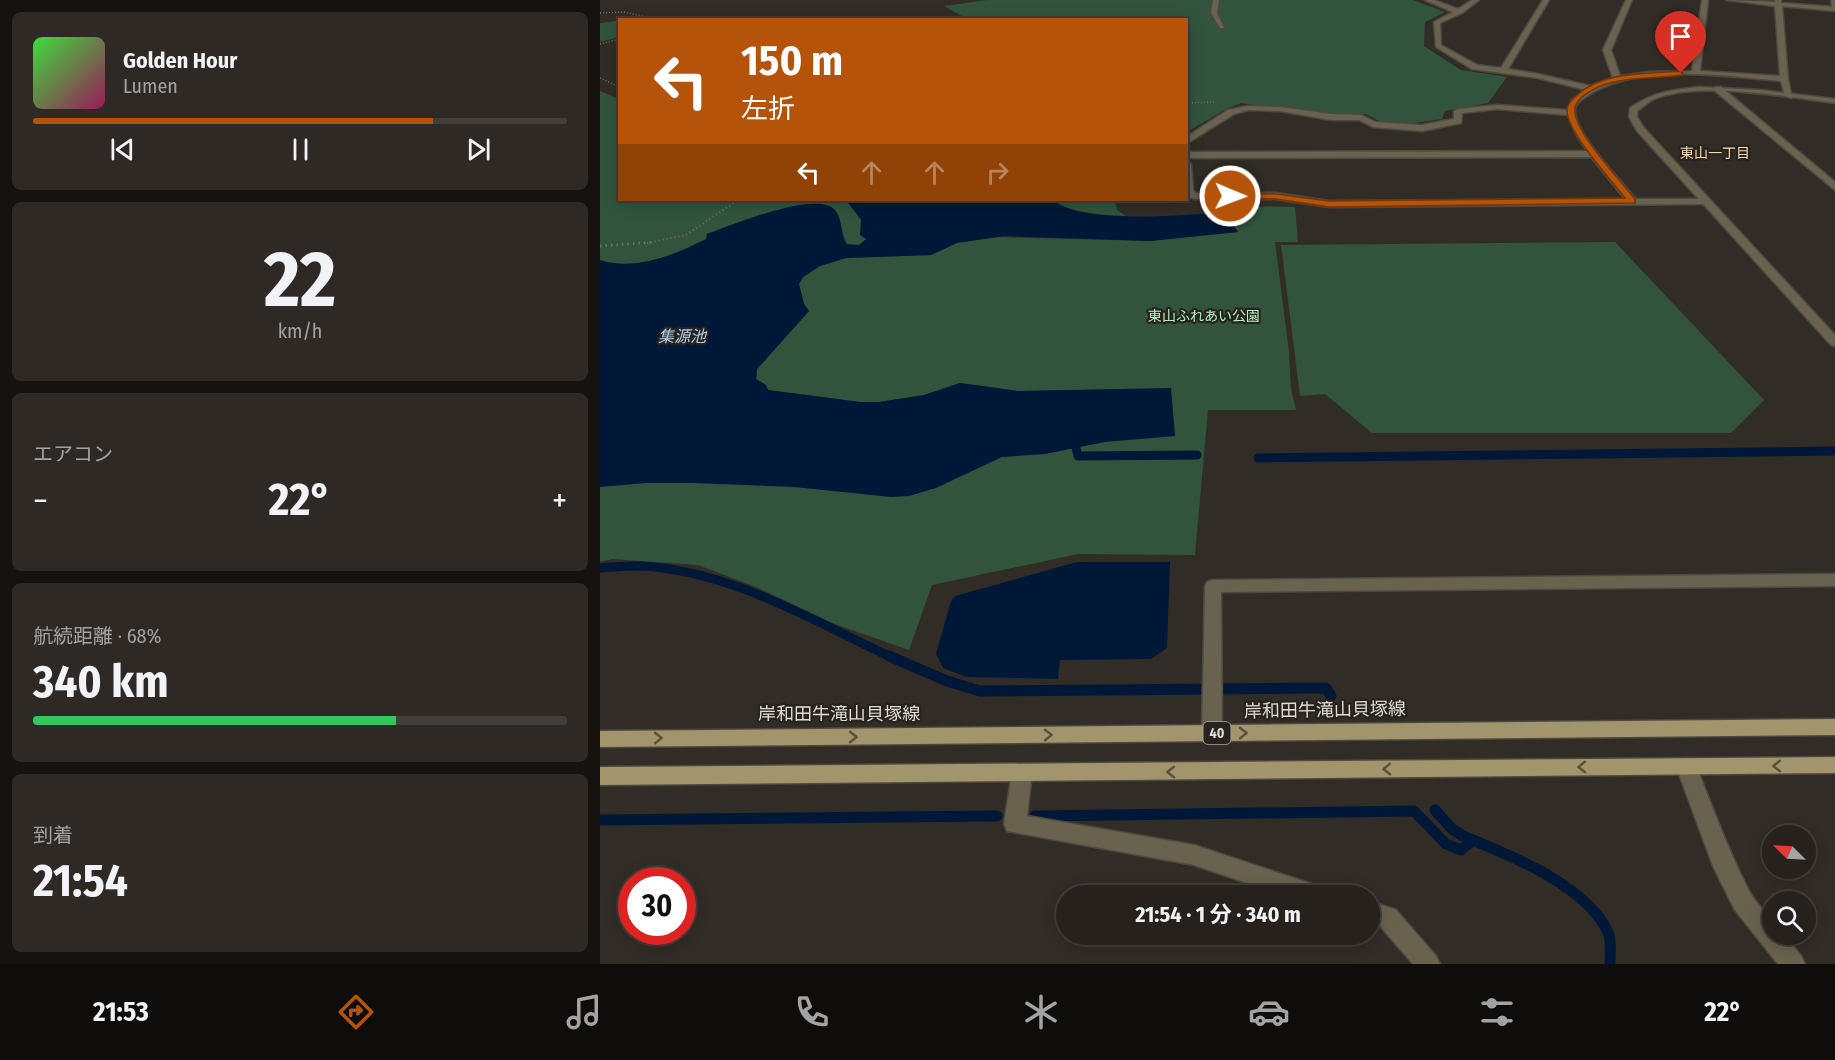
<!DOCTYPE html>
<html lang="ja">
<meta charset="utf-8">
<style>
:root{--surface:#26211c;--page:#2e2925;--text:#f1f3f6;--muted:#a4a3a3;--line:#423e3b;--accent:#b45309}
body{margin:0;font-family:"Fira Sans Condensed","Noto Sans JP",sans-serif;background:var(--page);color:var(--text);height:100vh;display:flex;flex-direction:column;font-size:22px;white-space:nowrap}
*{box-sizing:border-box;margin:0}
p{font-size:20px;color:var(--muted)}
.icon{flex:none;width:33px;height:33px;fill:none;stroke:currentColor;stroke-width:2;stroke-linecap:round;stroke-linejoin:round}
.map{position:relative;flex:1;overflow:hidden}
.sheet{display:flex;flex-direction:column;gap:12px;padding:12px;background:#15120f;width:600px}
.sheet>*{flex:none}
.guide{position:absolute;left:18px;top:18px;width:570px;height:183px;border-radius:0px;box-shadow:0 3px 15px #0003,0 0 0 2px var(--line);background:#b45309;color:#fff;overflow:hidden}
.needle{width:39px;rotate:294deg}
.tools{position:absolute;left:1162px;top:825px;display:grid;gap:12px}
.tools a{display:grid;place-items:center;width:54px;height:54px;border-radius:50%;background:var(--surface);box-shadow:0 3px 15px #0003,0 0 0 2px var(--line);font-size:30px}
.speed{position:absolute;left:18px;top:867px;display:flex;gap:12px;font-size:30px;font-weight:700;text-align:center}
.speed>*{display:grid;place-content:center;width:78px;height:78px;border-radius:50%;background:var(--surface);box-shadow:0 3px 15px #0003,0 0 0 2px var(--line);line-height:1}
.speed .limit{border:9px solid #d22;background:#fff;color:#111}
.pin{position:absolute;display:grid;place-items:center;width:51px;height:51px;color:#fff;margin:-62px -26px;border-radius:50% 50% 50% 0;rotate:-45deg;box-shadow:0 0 6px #0007}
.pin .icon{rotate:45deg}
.me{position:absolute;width:66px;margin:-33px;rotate:91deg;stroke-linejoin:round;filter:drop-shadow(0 0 4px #0008)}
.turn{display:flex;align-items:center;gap:21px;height:126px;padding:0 24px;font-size:27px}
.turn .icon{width:78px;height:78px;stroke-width:2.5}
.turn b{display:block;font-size:42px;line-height:51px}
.lanes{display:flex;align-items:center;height:57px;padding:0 24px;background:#0003;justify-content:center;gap:30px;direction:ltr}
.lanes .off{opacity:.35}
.big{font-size:45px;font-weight:700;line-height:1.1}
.sheet .widget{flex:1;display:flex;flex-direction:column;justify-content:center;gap:9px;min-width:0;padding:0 21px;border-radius:9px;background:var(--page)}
.sheet .dial{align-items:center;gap:0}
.dial b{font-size:78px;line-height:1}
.song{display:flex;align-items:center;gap:18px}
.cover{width:72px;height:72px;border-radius:9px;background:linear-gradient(135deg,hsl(120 70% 55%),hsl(330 70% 35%))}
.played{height:6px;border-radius:3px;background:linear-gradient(90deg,var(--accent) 75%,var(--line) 75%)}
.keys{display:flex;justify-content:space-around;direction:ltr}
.heat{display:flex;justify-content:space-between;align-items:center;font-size:33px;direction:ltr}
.charge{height:9px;border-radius:4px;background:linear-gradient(90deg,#34c759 68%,var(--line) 0)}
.trip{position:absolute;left:456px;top:885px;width:324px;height:60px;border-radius:30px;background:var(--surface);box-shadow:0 3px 15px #0003,0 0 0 2px var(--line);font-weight:700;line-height:60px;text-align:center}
.menu{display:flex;height:96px;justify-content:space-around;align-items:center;background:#0f0d0b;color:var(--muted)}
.menu .icon{width:42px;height:42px}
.menu .active{color:var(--accent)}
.menu b{font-size:27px;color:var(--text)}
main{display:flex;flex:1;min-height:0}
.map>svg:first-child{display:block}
</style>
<main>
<section class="sheet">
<div class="widget">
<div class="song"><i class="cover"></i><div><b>Golden Hour</b><p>Lumen</p></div></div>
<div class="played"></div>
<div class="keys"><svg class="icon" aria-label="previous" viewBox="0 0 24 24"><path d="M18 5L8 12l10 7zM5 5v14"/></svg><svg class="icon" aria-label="pause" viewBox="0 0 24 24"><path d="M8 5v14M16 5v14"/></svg><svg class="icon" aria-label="next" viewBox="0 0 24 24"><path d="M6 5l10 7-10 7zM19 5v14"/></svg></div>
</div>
<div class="widget dial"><b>22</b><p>km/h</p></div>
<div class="widget"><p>エアコン</p>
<div class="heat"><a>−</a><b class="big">22°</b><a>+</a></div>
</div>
<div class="widget"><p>航続距離 · 68%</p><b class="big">340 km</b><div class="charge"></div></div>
<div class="widget"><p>到着</p><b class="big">21:54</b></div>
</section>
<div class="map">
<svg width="1235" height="964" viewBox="0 0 1235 964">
<rect width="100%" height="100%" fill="#322c26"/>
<path fill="#32543d" d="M387 0H813L845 12 825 22 824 46 861 70 907 77 888 103 845 111 842 119 807 124 781 122 766 114 731 115 641 103 626 109 587 132 586 20 367 19 344 6Z
M19 21V37L0 42V23Z
M0 91 19 99 20 200H410L194 267 78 386 228 450 536 389 418 391 360 383 324 395 279 402H260L168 390 166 385 156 379 157 369 209 311 204 304 199 284 203 277 220 266 246 258 331 255 357 243 393 237 550 241 637 232 624 212C648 206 670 206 695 207L698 242H675L689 352 691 389 696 410H608L595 555 478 554 332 585 309 650 232 623 156 587 98 565 12 559 0 562Z
M454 200H515L517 210 526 216C507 215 467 213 454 200Z
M1015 242 1164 400 1131 433H772L725 394 700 396 681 245Z"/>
<path fill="#001837" d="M246 200H454C477 225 590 215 624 212L638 232 550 241 405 236 357 243 331 255 246 258 220 266 203 277 199 284 204 304 209 311 157 369 156 379 166 385 168 390 260 402H279L324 395 360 383 418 391 571 388 575 436 505 442 445 454 402 457 336 488 309 496 291 497 194 487 93 483H46L0 487V260C35 271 75 255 106 239L107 234C132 225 214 191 234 209 243 218 240 233 247 244L259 245 266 239 260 235 261 220Z
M477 562H570L567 648 551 659 460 660 458 679 367 677 343 668 336 654 351 601 355 596Z"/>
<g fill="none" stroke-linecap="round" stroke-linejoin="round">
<path stroke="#001837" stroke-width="9" d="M476 448 478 456 597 455
M658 458 1235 451
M0 568C12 567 24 566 36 566 127 568 213 621 293 658"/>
<path stroke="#001837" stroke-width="11" d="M289 656 347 681 380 691 726 688 731 696
M835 810 852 829 863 836C909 855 985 884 1008 932 1012 941 1010 954 1010 964
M435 816 814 811 846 844 861 850 873 840
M0 820 397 816"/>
<defs>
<path id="minor" d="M613 0H619L617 13 624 28H620L611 13Z
M825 0H834L858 9 872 0H879L862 13 840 23 841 45 877 65 901 68 943 0H949L908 69 938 74 991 86 1013 78 1003 50 1026 0H1032L1011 50 1020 76 1048 72 1092 71 1102 0H1108L1100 71 1180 76 1175 6 1127 0 1175 2V0H1181V3L1235 7V11L1182 6 1188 79 1192 98 1185 96 1181 81C1123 76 1038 62 987 96 982 99 976 103 975 109 973 132 1021 181 1036 199H1106L1109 200V204L729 207 676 199H594L586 195V161L591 164 593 190 596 193H676L729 201 1025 199 991 157 586 158V152L987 151 975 132 968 115 897 109 862 113 861 123 822 131 773 127 759 120H731L680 111 648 110 634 114 586 144V137L628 110 648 106 680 107 731 114 761 115 775 122 822 125 854 119V111L858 109 897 105 967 110 972 100 986 90 938 78 872 69 836 47 834 22 853 12Z
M1115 87H1121L1235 182V190L1115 91Z
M1235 574V586L621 592 622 733 619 739 612 741 605 739 602 733 605 586 607 582 613 580Z
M1086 758 1093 760 1096 766C1113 808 1128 851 1149 891 1158 909 1173 913 1173 934H1184L1201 956 1205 964H1178L1135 910 1113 866 1076 766 1079 760Z
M422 765 429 767 432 773 427 816 594 845 718 886 726 889 729 896H685L594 865 407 831 404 824 412 773 415 767Z
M770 901 796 910 836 956 840 964H813L780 926 770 923Z"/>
<path id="tertiary" d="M1231 0H1235V8L1232 6Z
M1099 87 1160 90 1235 99V103C1187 97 1096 80 1052 100 1047 103 1042 108 1037 111V117L1044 128 1235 335V346L1231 345 1037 131 1029 117 1030 108C1053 92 1072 90 1099 87Z"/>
<path id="primary" d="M1235 719V735L0 747V731Z
M1235 757V773L0 785V767Z"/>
</defs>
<use href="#minor" stroke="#4e4842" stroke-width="3"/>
<use href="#tertiary" stroke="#4e4842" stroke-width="3"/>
<use href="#primary" stroke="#4e4842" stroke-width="3"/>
<path stroke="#736e68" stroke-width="1.5" stroke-dasharray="1 2" stroke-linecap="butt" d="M0 13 24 12 59 20
M0 44 20 39
M0 78 20 87
M586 103 614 102"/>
<path stroke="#736e68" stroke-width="2" stroke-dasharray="1 3" stroke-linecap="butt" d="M47 243 86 235 138 200"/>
<path stroke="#736e68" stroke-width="3" stroke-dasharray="1.5 4" stroke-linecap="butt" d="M0 246 55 242"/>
<use href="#minor" fill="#68624e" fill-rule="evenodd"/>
<use href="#tertiary" fill="#68624e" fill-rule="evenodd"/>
<use href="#primary" fill="#a2956c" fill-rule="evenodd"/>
</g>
<defs><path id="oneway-chevron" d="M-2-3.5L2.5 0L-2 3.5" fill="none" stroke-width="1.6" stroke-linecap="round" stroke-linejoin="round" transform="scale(1.5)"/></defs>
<g stroke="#59513c">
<use href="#oneway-chevron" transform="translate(643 733) rotate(-1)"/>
<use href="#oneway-chevron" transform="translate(448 735) rotate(-1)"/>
<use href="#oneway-chevron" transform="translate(253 737)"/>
<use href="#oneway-chevron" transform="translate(58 738) rotate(-1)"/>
<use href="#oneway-chevron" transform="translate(1177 766) rotate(180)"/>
<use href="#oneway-chevron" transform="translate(982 767) rotate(179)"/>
<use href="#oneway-chevron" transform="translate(787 769) rotate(179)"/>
<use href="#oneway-chevron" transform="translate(571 772) rotate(180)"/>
</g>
<path fill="#b45309" stroke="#753606" stroke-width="1.5" d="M1081 71 1083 75C1062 78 1040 77 1019 81 1005 83 972 95 975 113 978 136 1020 180 1035 199V203L729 207 676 199 630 198 625 196 630 193 676 194 729 201 1025 198C1011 180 968 133 967 111 967 104 971 101 976 96 1002 71 1047 74 1081 71Z"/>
<g text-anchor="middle" stroke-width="4.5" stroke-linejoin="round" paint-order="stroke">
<g font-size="14" fill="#f9d9b4" stroke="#28231c">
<text x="1115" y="158">東山一丁目</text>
</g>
<g font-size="14" fill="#aef5c3" stroke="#28231c">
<text x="604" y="321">東山ふれあい公園</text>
</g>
<rect fill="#28231c" stroke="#a8a49f" stroke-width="1.5" x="603.5" y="722" width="27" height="22" rx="4.5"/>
<g font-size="14" font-weight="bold" fill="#dfdcd7">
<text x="617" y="738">40</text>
</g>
<g font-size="16" font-style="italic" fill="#b2cff3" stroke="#28231c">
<text x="82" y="342">集源池</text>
</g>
<g font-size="18" fill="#dfdcd7" stroke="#28231c">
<text transform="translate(725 710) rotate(-1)" y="6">岸和田牛滝山貝塚線</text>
<text x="239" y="720">岸和田牛滝山貝塚線</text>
</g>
</g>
</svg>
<div class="tools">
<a><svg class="needle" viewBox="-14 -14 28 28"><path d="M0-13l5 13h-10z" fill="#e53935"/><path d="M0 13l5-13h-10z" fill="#a4a3a3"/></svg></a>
<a><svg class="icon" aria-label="search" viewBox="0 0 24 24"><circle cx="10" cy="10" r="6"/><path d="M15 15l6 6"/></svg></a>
</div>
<div class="speed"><div class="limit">30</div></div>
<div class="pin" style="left:1081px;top:73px;background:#d93025"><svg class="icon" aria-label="arrive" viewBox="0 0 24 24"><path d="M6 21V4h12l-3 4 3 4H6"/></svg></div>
<svg class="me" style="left:630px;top:196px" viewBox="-20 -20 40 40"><circle r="17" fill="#b45309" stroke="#fff" stroke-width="3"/><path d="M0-11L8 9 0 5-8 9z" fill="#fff"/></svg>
<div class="trip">21:54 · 1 分 · 340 m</div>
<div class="guide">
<div class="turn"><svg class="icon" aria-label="left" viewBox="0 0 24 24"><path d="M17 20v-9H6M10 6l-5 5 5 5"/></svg><div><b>150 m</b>左折</div></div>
<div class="lanes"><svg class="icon" aria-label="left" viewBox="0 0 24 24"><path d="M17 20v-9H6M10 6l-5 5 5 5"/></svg><svg class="icon off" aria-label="ahead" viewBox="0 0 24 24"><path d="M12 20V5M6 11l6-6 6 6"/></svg><svg class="icon off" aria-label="ahead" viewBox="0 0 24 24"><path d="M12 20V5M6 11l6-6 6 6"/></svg><svg class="icon off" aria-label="right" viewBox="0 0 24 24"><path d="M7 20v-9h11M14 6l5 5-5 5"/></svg></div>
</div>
</div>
</main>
<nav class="menu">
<b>21:53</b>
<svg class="icon active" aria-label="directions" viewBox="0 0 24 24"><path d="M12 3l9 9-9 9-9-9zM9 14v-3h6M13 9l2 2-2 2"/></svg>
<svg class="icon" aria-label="music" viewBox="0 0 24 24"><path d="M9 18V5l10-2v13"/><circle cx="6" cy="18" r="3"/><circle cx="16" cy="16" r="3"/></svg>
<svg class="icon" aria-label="phone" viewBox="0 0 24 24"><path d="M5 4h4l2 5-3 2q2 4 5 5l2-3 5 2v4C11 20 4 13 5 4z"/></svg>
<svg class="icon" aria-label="climate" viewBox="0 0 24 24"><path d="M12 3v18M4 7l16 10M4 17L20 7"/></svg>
<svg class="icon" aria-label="car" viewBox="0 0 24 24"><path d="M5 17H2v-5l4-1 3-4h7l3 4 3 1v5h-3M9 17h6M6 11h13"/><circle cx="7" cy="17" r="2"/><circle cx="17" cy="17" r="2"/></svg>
<svg class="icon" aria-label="filters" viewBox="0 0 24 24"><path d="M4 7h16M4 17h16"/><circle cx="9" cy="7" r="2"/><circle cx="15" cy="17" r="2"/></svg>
<b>22°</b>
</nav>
